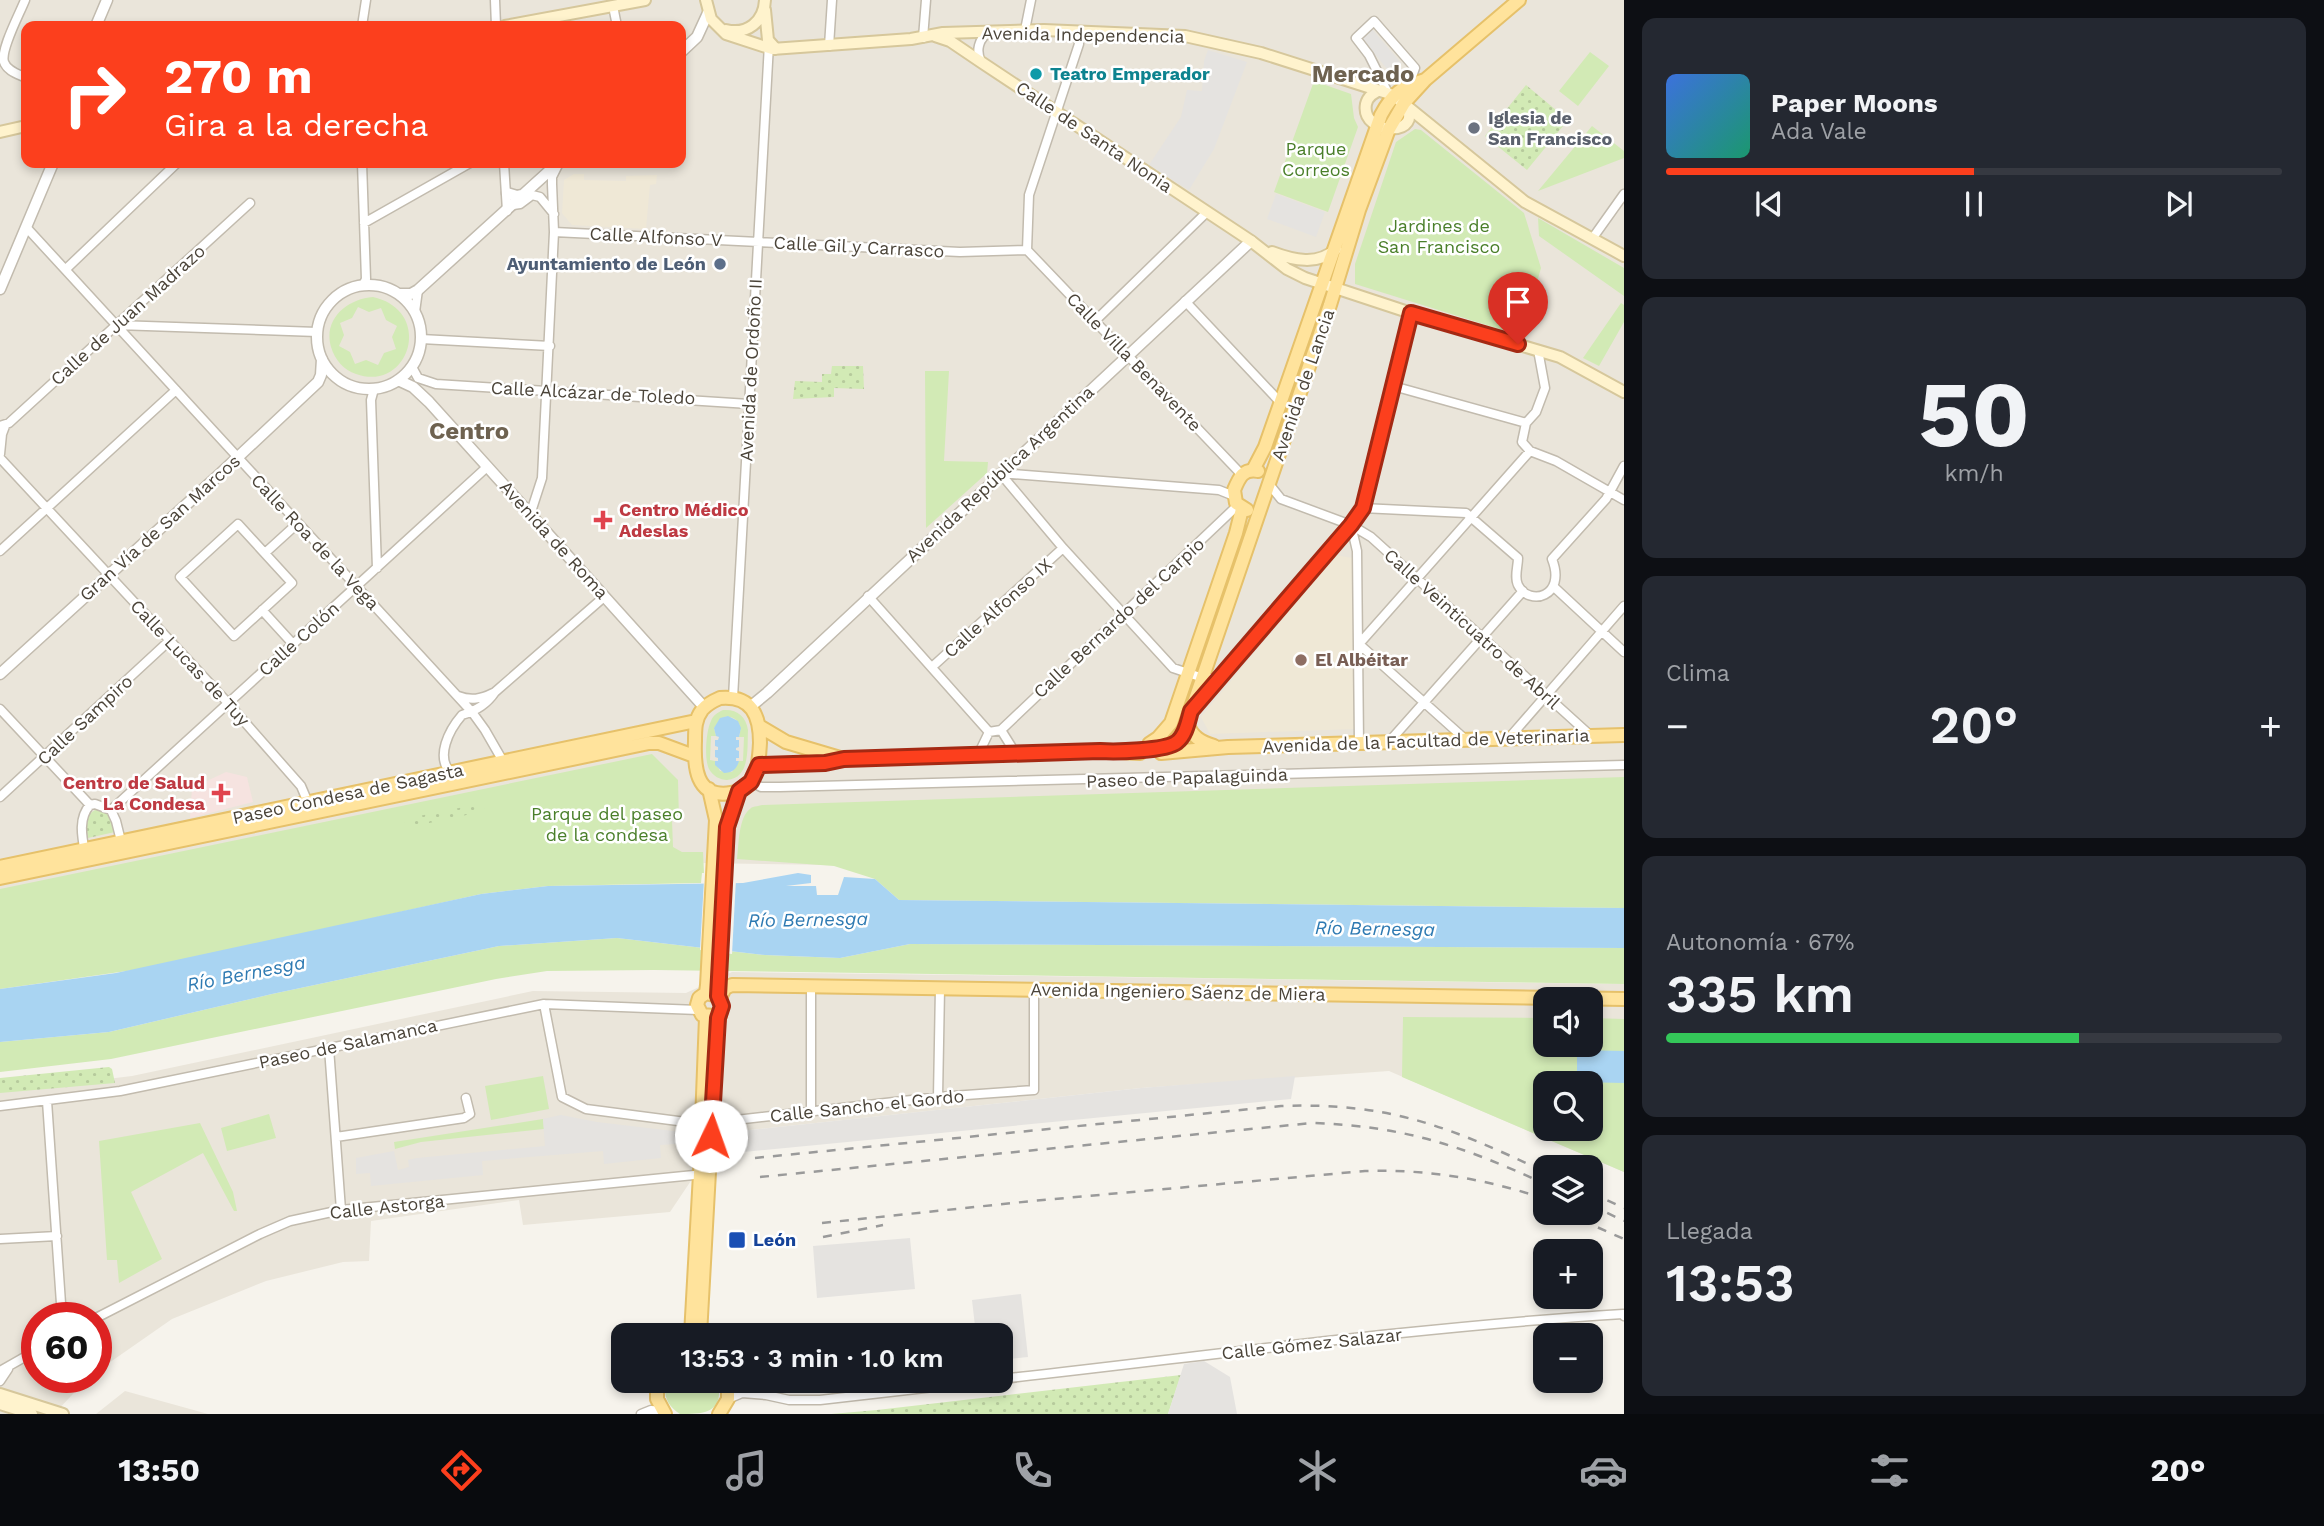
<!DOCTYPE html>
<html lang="es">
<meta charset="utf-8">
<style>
:root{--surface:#171b24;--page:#242831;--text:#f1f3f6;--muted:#9ea1a6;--line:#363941;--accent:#fc3f1d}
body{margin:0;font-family:"Work Sans",sans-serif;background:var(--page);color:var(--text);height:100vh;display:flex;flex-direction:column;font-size:26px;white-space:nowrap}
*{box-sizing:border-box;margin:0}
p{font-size:23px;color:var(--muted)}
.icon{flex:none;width:38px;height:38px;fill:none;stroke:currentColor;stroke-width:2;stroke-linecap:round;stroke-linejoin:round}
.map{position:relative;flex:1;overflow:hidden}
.sheet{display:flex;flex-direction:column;gap:18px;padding:18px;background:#0d0f14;width:700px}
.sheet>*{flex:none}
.top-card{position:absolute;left:21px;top:21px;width:665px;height:147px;border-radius:14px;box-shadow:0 4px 10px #0003;background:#fc3f1d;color:#fff;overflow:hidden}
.fabs{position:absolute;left:1533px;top:987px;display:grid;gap:14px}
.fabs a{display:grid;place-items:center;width:70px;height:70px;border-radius:14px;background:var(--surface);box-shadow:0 4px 10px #0003;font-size:35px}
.speed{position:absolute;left:21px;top:1302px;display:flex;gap:14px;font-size:35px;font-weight:700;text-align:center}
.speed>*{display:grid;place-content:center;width:91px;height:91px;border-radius:50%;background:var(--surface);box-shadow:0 4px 10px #0003;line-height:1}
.speed .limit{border:10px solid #d22;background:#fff;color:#111}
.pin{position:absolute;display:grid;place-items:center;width:60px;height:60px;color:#fff;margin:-72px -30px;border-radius:50% 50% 50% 0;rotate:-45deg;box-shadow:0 0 7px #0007}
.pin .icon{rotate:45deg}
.me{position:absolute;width:77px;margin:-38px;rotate:3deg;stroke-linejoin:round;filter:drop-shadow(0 0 5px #0008)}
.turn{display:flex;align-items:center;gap:24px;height:147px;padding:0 28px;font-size:32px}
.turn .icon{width:91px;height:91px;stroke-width:2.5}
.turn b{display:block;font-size:49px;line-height:60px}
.big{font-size:52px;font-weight:600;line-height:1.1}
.sheet .widget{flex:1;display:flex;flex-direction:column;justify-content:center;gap:10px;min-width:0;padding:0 24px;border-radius:14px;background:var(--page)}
.sheet .dial{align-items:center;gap:0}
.dial b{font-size:91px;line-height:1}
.song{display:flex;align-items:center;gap:21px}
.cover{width:84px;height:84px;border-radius:10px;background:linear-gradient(135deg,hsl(220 70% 55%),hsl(160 70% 35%))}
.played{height:7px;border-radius:4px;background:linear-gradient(90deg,var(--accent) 50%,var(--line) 50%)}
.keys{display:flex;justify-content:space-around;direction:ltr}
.heat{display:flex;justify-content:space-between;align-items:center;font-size:38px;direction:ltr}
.charge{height:10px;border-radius:5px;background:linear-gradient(90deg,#34c759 67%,var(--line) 0)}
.trip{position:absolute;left:611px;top:1323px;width:402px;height:70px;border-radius:14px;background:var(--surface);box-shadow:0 4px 10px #0003;font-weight:600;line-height:70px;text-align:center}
.tabs{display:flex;height:112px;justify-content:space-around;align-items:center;background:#090b0e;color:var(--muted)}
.tabs .icon{width:49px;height:49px}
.tabs .active{color:var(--accent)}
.tabs b{font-size:32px;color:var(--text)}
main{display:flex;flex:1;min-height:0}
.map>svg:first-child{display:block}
</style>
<main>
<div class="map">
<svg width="1624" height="1414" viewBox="0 0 1624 1414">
<defs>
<pattern id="garden-dots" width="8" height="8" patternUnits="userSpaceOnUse" patternTransform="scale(1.75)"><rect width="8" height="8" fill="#d2eab5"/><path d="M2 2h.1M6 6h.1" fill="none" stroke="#b6ca9c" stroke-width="1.8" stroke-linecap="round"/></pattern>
</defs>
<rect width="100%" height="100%" fill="#f6f3ec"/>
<path fill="#eae5da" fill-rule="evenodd" d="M0 0H1624V876L697 863 0 956ZM26 26H681V163H26Z
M732 972 1624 984V1172L1389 1071 1141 1088 723 1133 670 1212 523 1225 519 1200 371 1221 369 1261 343 1262 266 1281 172 1319 96 1372V1318H37V1377H89L54 1414H0V1092L132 1076 533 991 686 993ZM1545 999H1591V1045H1545ZM1545 1083H1591V1129H1545Z
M125 1391 208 1414H96Z"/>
<path fill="#efe8d6" d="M574 174H584V180L626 181V176L657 175 656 184 650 185 646 229 572 225 562 213 564 180Z
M1336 555 1352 558 1355 729 1210 734 1201 717Z"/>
<path fill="#f6e3e0" d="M226 772 247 777 253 802 190 818 192 788Z"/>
<path fill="#d2eab5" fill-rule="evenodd" d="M1590 52 1609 66 1578 106 1559 91Z
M1314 81 1351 94 1354 118 1358 127 1328 212 1274 192Z
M1592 126 1624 151V158L1538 191Z
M1415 129 1421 130 1524 213 1541 268 1522 336 1355 284V264L1396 142Z
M1538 218 1624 268V296L1539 236Z
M373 297C435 311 409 393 356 374 344 370 335 360 331 347 323 319 347 299 373 297ZM358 307 369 312 381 308 386 320 397 326 392 337 396 349 384 353 378 365 366 360 355 364 350 352 339 346 344 335 340 323 352 318Z
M1621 303 1624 305V322L1599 366 1583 358Z
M925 371H949L944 461 988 462 987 473 926 528Z
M723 710C737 709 746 716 748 730 747 747 751 778 727 780 720 780 713 776 709 769 704 759 706 731 711 721 713 715 717 713 723 710ZM724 717C737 715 743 725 739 737H744L743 761H739L732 772 720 771 715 761 710 760 711 736H716L714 728Z
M652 754 678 780 679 820H672L673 847 682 852H703L704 873H702L701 883 548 886 481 894 148 968 0 989V889Z
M1624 777V908L899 900 875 879 834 866 737 859C739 845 738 817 751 808 752 807 762 805 763 805Z
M617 938 765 955 840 958 910 944 1624 948V984L654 970 547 971 496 979 111 1059 0 1072V1042L109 1032 272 994 499 946Z
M1403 1017 1545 1018V1045H1591V1018L1624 1019V1172L1402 1077ZM1545 1083H1591V1129H1545Z
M543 1076 549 1109 491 1120 485 1086Z
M269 1114 276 1138 227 1151 221 1128Z
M543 1119 544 1129 421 1142 395 1149 394 1142Z
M200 1123 233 1192 237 1211H234L203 1153 131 1192 162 1259 119 1283 117 1260H107L99 1141Z
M666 1381H718C724 1413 705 1414 680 1414 667 1406 663 1395 666 1381Z"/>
<path fill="url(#garden-dots)" d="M1526 85 1568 120 1527 170 1485 136Z
M832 366H863L864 389 834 388V397L793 399 795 381 822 382V374H831Z
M484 803 485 811 406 828 404 819Z
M97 809 111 814 115 832 88 838C86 827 85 814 97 809Z
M109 1067 112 1069 115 1083 0 1093V1078Z
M1181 1375 1168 1414H831L877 1410Z"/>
<path fill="#e5e3e0" d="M1371 28 1402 64 1387 69 1361 37Z
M1208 50 1247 62 1214 149 1189 190 1149 165 1181 117 1187 90 1202 91 1204 61Z
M1276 194 1325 212 1316 237 1267 219Z
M1295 1076 1291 1099 722 1154V1133L1141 1088Z
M561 1115 597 1122 690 1133V1143L660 1145 661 1158 604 1164 603 1151 482 1161 483 1175 371 1186 370 1173 356 1174V1158L394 1151 398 1170 409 1167 408 1160 417 1158 545 1146 543 1119Z
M910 1238 915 1289 817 1298 813 1246Z
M1021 1294 1028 1357 1001 1360V1335H976L972 1300Z
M1204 1361 1230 1377 1237 1414H1168L1184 1364Z"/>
<path fill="#a9d4f2" d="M728 716 738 721 741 728 739 737H736V740H739V747L736 748V750L739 751V758H736V761H739C737 769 732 773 724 773L715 765V761H718V758L715 757V750H718V747L715 746V740H718L719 737 716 736 714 728 720 718Z
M798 873 811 875V883L786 886H816L817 895H838L844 877 875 879 899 900 1624 908V948L910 944 840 958 765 955 617 938 499 946 272 994 109 1032 0 1042V989L116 973 481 894 548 886 743 883Z
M1577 1050 1624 1051V1083L1577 1082Z"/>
<path fill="#f6f3ec" d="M736 879 732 954 700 950 704 880Z"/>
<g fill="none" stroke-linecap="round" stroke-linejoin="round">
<defs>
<path id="minor" d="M25 0C20 13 0 50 4 62 7 71 18 74 26 78
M495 0 496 26
M613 6 617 26
M362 26 366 0
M1025 30 1031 0
M923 38 926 0
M829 46 832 0
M981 62C976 51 978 39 989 32
M1388 93 1369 55 1356 38 1374 21 1415 68 1409 85
M362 163 366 279 363 285
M504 163 507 211
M513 205 520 204 532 195 540 197 554 214
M364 223 470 163
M26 227 472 712 485 730 504 763
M554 232 960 252 1027 250
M1592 239 1624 194
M1027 250 1242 475
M1027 250 1029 195 1079 44 1077 32
M66 269 177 163
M1185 301 1280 402
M415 312 418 290
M1095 321 1207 212
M117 325 317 332
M421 339 550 346
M1538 350 1545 388 1536 412 1526 423 1522 442 1530 451 1556 461 1624 500
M412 367 418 378 436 384 749 404
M1393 386 1526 423
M374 389 371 400 377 568
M0 426 9 423 250 203
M0 454 2 434 5 426
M0 458 228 703 301 786 309 805
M1000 473 1063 548 1173 668 1203 678H1220
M1000 473 1219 490 1234 496
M1269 484 1281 499 1351 525 1371 537 1591 736
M1362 508 1466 513 1518 558C1518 567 1514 577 1518 585 1529 607 1567 597 1552 559L1606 499 1624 466
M530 515 542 478 554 232 552 184V177L558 165
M238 524 292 583 234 636 180 577Z
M1351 525 1357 551 1359 744
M0 551 176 390
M265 553 298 523
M1554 587 1624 652
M868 596 989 732
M262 610 293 644
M932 667 1063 548
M458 696C471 701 481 699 493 693
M733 698 769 44
M1196 705 1351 525 1362 508 1411 313
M0 709 90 805
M1001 730 1238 505
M1509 738 1624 606
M1466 740 1359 644 1530 451
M1388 743 1523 591
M978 755 989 732 1001 730 1016 754
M451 773C435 757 449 730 462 715 476 711 487 704 495 692L604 597
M751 782 761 787H780L1624 765
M0 797 169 641
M111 810 487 467
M85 853C82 837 78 818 90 805L95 804 111 810 116 821 122 845
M544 1004 562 1097 586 1109 701 1124 938 1097 1034 1090V989
M329 1048 341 1210
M938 1097 940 988
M47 1101 62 1318
M0 1106 120 1091 544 1004 698 1010
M811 1112V986
M336 1137 464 1118 470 1114 466 1098
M0 1239 57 1236
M96 1318 260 1234 290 1221 341 1210 704 1174
M0 1371 37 1350
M1001 1379C1208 1356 1415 1327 1623 1314L1624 1316
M0 1381 8 1369
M766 1395 789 1400H820L986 1381
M728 1399 742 1393 766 1395 740 1381
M641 1414 651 1410 662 1411"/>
<path id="tertiary" d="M96 26 107 0
M681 52 697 37 708 13
M507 193 517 196 525 194
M317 337a52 52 0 1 1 104 0a52 52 0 1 1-104 0Z
M0 289 53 163
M400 294H411L418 290 558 163
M398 380 413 387 429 402 704 707
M0 674 221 473 318 382 321 375 322 359
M750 707 767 693 1251 241"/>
<path id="secondary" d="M706 0 711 19 726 34 772 49 911 39 943 33 1044 30 1185 36 1261 53 1393 95 1525 202 1624 256
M765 10 768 40 776 49
M505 26 645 0
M726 30C747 35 764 22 765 0
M935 36 950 41 981 62 1251 241 1287 269 1305 278 1411 313 1560 357 1624 392
M1382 90C1374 92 1368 96 1366 104 1360 137 1428 137 1404 103
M0 132 26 126
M1272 252C1293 260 1318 266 1336 249
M0 1394 63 1414
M0 1404 32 1414"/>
<path id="primary" d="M1253 470 1265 447 1381 115C1393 93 1401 87 1425 80
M1247 510 1236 503 1234 490C1239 478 1243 468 1258 471
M720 698C752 695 760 716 760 743 759 764 757 790 731 793 695 799 694 765 695 741 695 729 695 719 702 710 707 704 713 701 720 698Z
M1187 724C1193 737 1200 742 1214 746
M759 726 786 742 840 758
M1149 744 1158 738 1171 723 1236 533 1242 509
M1131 752C1151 744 1172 753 1184 732L1330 305 1359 210 1389 129 1404 103 1425 80 1519 0
M1161 753 1228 747 1624 735
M759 765 825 763 844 759 1100 751 1140 753
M709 789 716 820 707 985 706 993 699 998 697 1005 702 1015 714 1016
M0 867 696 721
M0 878 649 743H659L694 756
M718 996 727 827 739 791
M720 998 725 988 732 985 1624 999
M691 1335 700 1174 706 1017
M700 1335 717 1027 722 1006 718 996 706 993
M657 1381V1399L665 1414
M719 1414 728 1399V1381"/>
</defs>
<use href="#minor" stroke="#c2bbae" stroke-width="11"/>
<use href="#tertiary" stroke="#c2bbae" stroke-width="13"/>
<use href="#secondary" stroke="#d6c79b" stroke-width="14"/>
<use href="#primary" stroke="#e6c16a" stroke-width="16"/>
<use href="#minor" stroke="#fff" stroke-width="8"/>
<use href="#tertiary" stroke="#fff" stroke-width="10"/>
<use href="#secondary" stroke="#fff3cd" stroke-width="10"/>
<use href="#primary" stroke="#ffe39c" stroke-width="12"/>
<path stroke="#9a9a9a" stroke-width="2.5" stroke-dasharray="9 9" stroke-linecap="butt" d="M755 1158 1281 1106C1389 1102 1450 1127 1545 1172
M760 1177 1312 1123C1404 1126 1463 1146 1545 1184
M1591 1193 1624 1208
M1591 1205 1624 1221
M1565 1213 1624 1239
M822 1223 1032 1201 1365 1171C1427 1169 1487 1179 1545 1199
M823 1237 883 1225"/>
</g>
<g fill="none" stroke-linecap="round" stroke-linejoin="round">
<defs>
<path id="route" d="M711 1136 718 1018 722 1006 718 996 727 827 739 791 751 782 759 765 825 763 844 759 1100 751C1115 752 1166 751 1177 742 1186 735 1188 721 1191 711L1351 525 1363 508 1411 313 1518 344"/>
</defs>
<use href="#route" stroke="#a42913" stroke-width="18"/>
<use href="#route" stroke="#fc3f1d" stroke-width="12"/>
</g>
<circle fill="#0f9aa8" stroke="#fff" stroke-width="2.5" cx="1036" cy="74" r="7"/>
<circle fill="#6b7280" stroke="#fff" stroke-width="2.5" cx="1474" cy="128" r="7"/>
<circle fill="#5c6f8a" stroke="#fff" stroke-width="2.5" cx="720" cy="264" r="7"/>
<g fill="#e0444e" stroke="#fff" stroke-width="2.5">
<path d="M599.5 509.5h7v7h7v7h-7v7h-7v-7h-7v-7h7z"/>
<path d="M217.5 782.5h7v7h7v7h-7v7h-7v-7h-7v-7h7z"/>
</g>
<circle fill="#8d6e63" stroke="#fff" stroke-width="2.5" cx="1301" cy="660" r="7"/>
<rect fill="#1a4fb4" stroke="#fff" stroke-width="2.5" x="728" y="1231" width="18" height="18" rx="3.5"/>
<g text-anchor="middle" stroke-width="5" stroke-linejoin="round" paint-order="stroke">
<g font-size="18" fill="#4b4439" stroke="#fff">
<text transform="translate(1083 35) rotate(1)" y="6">Avenida Independencia</text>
<text transform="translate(1094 137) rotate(34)" y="6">Calle de Santa Nonia</text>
<text transform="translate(656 237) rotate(3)" y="6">Calle Alfonso V</text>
<text transform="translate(859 247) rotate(3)" y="6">Calle Gil y Carrasco</text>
<text transform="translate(128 315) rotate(-42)" y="6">Calle de Juan Madrazo</text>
<text transform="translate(1134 362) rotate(46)" y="6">Calle Villa Benavente</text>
<text transform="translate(751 370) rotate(-87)" y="6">Avenida de Ordoño II</text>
<text transform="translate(1303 385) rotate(-71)" y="6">Avenida de Lancia</text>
<text transform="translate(593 393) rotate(3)" y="6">Calle Alcázar de Toledo</text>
<text transform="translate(1000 474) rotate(-43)" y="6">Avenida República Argentina</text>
<text transform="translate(160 528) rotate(-42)" y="6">Gran Vía de San Marcos</text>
<text transform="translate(554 540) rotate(48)" y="6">Avenida de Roma</text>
<text transform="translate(315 542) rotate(47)" y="6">Calle Roa de la Vega</text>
<text transform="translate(998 608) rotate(-42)" y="6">Calle Alfonso IX</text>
<text transform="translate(1119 618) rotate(-43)" y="6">Calle Bernardo del Carpio</text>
<text transform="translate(1472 629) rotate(42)" y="6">Calle Veinticuatro de Abril</text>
<text transform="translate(299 639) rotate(-42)" y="6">Calle Colón</text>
<text transform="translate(190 663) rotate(47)" y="6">Calle Lucas de Tuy</text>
<text transform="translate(85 720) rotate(-43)" y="6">Calle Sampiro</text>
<text transform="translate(1426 741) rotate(-2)" y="6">Avenida de la Facultad de Veterinaria</text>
<text transform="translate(1187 778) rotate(-2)" y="6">Paseo de Papalaguinda</text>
<text transform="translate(348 794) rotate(-12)" y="6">Paseo Condesa de Sagasta</text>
<text transform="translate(1178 992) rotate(1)" y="6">Avenida Ingeniero Sáenz de Miera</text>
<text transform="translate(348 1044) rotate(-12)" y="6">Paseo de Salamanca</text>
<text transform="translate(867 1106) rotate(-6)" y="6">Calle Sancho el Gordo</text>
<text transform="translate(387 1207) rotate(-6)" y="6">Calle Astorga</text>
<text transform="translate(1312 1344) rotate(-6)" y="6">Calle Gómez Salazar</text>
</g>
<g font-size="18" font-weight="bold" fill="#0d838f" stroke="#fff" text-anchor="start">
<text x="1050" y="80">Teatro Emperador</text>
</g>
<g font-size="18" font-weight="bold" fill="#5b616d" stroke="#fff" text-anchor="start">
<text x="1488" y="124">Iglesia de<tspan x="1488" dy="21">San Francisco</tspan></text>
</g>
<g font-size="18" fill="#4a7f2a" stroke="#fff">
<text x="1316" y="155">Parque<tspan x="1316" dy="21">Correos</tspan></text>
<text x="1439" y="232">Jardines de<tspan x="1439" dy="21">San Francisco</tspan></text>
<text x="607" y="820">Parque del paseo<tspan x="607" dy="21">de la condesa</tspan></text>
</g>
<g font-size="18" font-weight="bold" fill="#4e5e75" stroke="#fff" text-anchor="end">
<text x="706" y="270">Ayuntamiento de León</text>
</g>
<g font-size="18" font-weight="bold" fill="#be3a42" stroke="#fff" text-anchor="start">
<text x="619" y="516">Centro Médico<tspan x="619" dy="21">Adeslas</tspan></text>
<text x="205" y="789" text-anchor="end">Centro de Salud<tspan x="205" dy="21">La Condesa</tspan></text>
</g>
<g font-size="18" font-weight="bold" fill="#785e54" stroke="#fff" text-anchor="start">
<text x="1315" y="666">El Albéitar</text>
</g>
<g font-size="18" font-weight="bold" fill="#164399" stroke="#fff" text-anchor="start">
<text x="753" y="1246">León</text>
</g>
<g font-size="19" font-style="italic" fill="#2e7ab2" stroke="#fff">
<text transform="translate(808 919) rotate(-1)" y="7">Río Bernesga</text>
<text transform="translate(1375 928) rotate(1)" y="7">Río Bernesga</text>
<text transform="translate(246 973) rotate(-11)" y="7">Río Bernesga</text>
</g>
<g font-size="24" font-weight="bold" fill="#6e6250" stroke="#fff">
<text x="1363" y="82">Mercado</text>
<text x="469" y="439">Centro</text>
</g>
</g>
</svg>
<div class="fabs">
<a><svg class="icon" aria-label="sound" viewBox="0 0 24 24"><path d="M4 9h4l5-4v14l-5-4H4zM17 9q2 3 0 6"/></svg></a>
<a><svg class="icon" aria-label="search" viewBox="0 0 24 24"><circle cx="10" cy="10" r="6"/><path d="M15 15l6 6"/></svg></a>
<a><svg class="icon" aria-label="layers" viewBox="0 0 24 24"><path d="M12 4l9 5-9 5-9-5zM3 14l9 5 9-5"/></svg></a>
<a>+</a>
<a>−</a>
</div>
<div class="speed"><div class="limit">60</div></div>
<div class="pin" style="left:1518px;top:344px;background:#d93025"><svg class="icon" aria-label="arrive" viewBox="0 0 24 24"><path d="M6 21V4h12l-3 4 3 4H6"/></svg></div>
<svg class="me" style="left:711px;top:1136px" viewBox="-20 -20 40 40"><circle r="19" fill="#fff"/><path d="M0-13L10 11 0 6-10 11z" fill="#fc3f1d"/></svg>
<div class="trip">13:53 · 3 min · 1.0 km</div>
<div class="top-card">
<div class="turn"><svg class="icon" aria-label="right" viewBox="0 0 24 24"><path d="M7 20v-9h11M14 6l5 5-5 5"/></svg><div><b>270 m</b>Gira a la derecha</div></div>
</div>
</div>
<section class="sheet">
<div class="widget">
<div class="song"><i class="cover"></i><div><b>Paper Moons</b><p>Ada Vale</p></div></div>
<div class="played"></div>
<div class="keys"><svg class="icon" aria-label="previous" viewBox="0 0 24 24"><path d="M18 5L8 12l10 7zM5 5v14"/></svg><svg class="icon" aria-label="pause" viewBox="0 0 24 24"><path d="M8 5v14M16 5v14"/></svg><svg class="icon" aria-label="next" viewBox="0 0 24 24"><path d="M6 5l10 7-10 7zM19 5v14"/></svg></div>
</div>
<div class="widget dial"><b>50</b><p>km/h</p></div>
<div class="widget"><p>Clima</p>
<div class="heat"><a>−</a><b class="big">20°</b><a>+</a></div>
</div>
<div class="widget"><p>Autonomía · 67%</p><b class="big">335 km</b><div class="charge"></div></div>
<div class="widget"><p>Llegada</p><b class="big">13:53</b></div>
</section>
</main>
<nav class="tabs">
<b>13:50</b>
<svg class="icon active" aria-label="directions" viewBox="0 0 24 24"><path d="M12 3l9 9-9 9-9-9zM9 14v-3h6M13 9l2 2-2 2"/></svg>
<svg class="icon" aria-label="music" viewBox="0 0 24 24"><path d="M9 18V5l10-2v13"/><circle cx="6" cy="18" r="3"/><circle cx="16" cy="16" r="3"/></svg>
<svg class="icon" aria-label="phone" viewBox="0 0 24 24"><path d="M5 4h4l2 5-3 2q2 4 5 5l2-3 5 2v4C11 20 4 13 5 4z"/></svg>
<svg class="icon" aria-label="climate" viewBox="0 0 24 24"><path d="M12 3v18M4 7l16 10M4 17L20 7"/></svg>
<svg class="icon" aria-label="car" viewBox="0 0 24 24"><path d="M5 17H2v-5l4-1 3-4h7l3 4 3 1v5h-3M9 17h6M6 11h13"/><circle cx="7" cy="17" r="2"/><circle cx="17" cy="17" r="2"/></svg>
<svg class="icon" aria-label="filters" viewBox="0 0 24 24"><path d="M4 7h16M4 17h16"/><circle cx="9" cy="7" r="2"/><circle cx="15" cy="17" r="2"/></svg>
<b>20°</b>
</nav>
